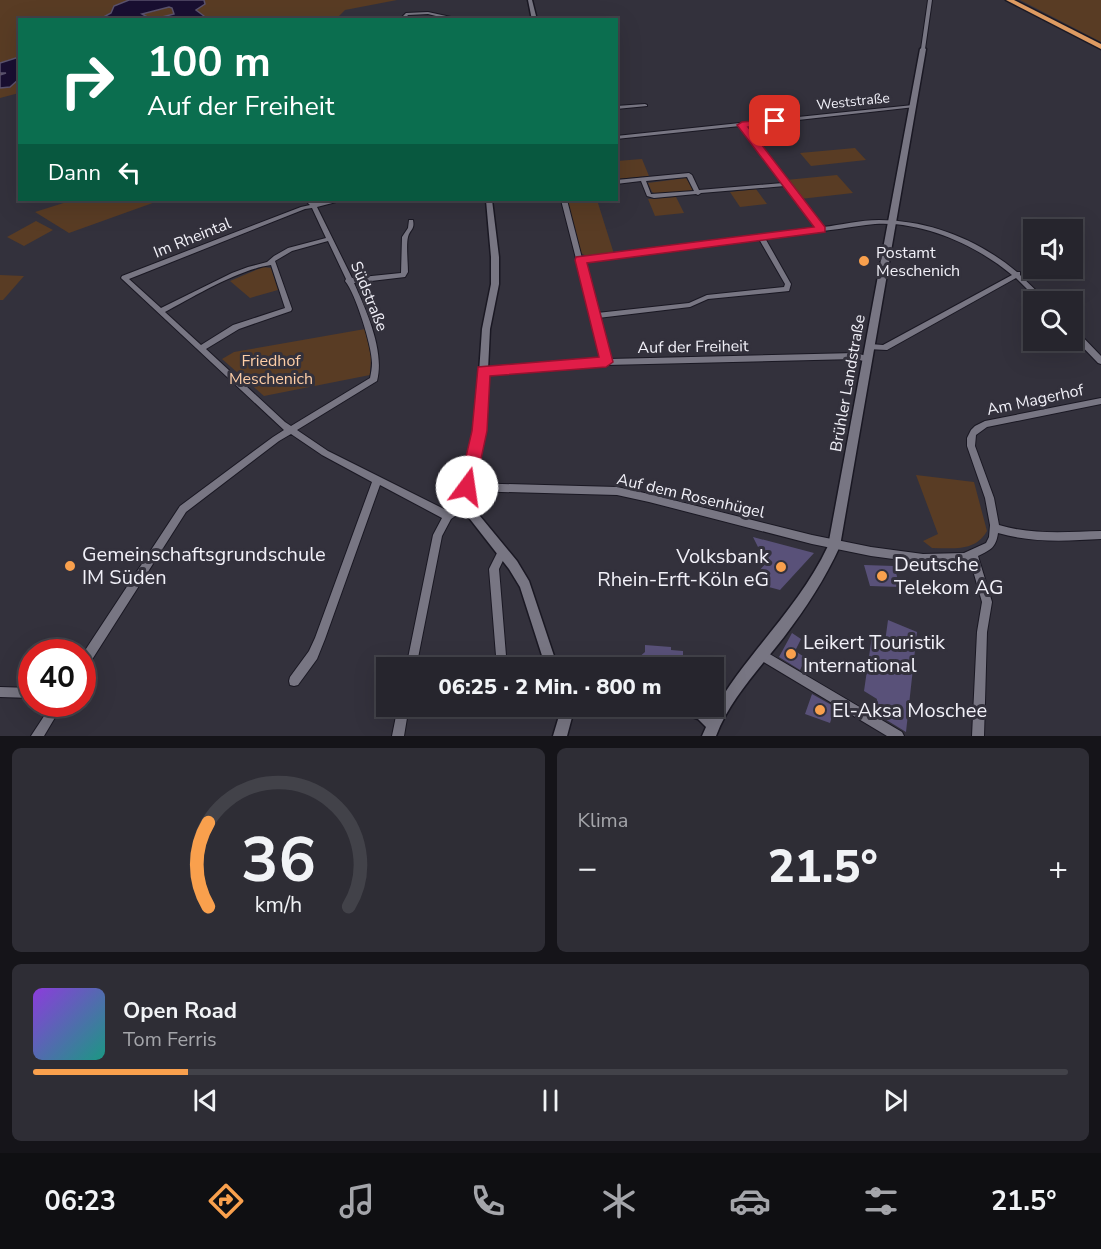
<!DOCTYPE html>
<html lang="de">
<meta charset="utf-8">
<style>
:root{--surface:#26252d;--page:#2e2d35;--text:#f1f3f6;--muted:#a4a5aa;--line:#424249;--accent:#f9a04d}
body{margin:0;font-family:"Nunito Sans",sans-serif;background:var(--page);color:var(--text);height:100vh;display:flex;flex-direction:column;font-size:22px;white-space:nowrap}
*{box-sizing:border-box;margin:0}
p{font-size:20px;color:var(--muted)}
.icon{flex:none;width:33px;height:33px;fill:none;stroke:currentColor;stroke-width:2;stroke-linecap:round;stroke-linejoin:round}
.map{position:relative;height:736px;overflow:hidden}
.panel{display:flex;flex-direction:column;gap:12px;padding:12px;background:#151419;flex:1}
.panel>*{flex:none}
.top-card{position:absolute;left:18px;top:18px;width:600px;height:183px;border-radius:0px;box-shadow:0 6px 24px #0002,0 0 0 2px var(--line);background:#0b6e4f;color:#fff;overflow:hidden}
.buttons{position:absolute;left:1023px;top:219px;display:grid;gap:12px}
.buttons a{display:grid;place-items:center;width:60px;height:60px;border-radius:0px;background:var(--surface);box-shadow:0 6px 24px #0002,0 0 0 2px var(--line);font-size:30px}
.speed{position:absolute;left:18px;top:639px;display:flex;gap:12px;font-size:30px;font-weight:700;text-align:center}
.speed>*{display:grid;place-content:center;width:78px;height:78px;border-radius:50%;background:var(--surface);box-shadow:0 6px 24px #0002,0 0 0 2px var(--line);line-height:1}
.speed .limit{border:9px solid #d22;background:#fff;color:#111}
.pin{position:absolute;display:grid;place-items:center;width:51px;height:51px;color:#fff;margin:-26px;border-radius:12px;box-shadow:0 3px 9px #0006}
.me{position:absolute;width:66px;margin:-33px;rotate:14deg;stroke-linejoin:round;filter:drop-shadow(0 0 4px #0008)}
.turn{display:flex;align-items:center;gap:21px;height:126px;padding:0 30px;font-size:27px}
.turn .icon{width:78px;height:78px;stroke-width:2.5}
.turn b{display:block;font-size:42px;line-height:51px}
.then{display:flex;align-items:center;height:57px;padding:0 30px;background:#0003;gap:12px;font-size:22px}
.big{font-size:45px;font-weight:800;line-height:1.1}
.panel .card{flex:1;display:flex;flex-direction:column;justify-content:center;gap:9px;min-width:0;padding:0 21px;border-radius:9px;background:var(--page)}
.panel .dial{align-items:center;gap:0}
.dial svg{height:156px;overflow:visible;fill:none;stroke:var(--line);stroke-width:7;stroke-linecap:round;text-anchor:middle}
.dial text{fill:var(--text);stroke:none}
.song{display:flex;align-items:center;gap:18px}
.cover{width:72px;height:72px;border-radius:9px;background:linear-gradient(135deg,hsl(270 70% 55%),hsl(170 70% 35%))}
.played{height:6px;border-radius:3px;background:linear-gradient(90deg,var(--accent) 15%,var(--line) 15%)}
.keys{display:flex;justify-content:space-around;direction:ltr}
.heat{display:flex;justify-content:space-between;align-items:center;font-size:33px;direction:ltr}
.panel .tiles{flex:1;display:grid;gap:12px;grid-template-columns:1fr 1fr}
.card:last-child{grid-column:span 2}
.trip{position:absolute;left:376px;top:657px;width:348px;height:60px;border-radius:0px;background:var(--surface);box-shadow:0 6px 24px #0002,0 0 0 2px var(--line);font-weight:800;line-height:60px;text-align:center}
.tabs{display:flex;height:96px;justify-content:space-around;align-items:center;background:#0f0f12;color:var(--muted)}
.tabs .icon{width:42px;height:42px}
.tabs .selected{color:var(--accent)}
.tabs b{font-size:27px;color:var(--text)}
.map>svg:first-child{display:block}
</style>
<div class="map">
<svg width="1101" height="736" viewBox="0 0 1101 736">
<rect width="100%" height="100%" fill="#33313c"/>
<path fill="#593c24" d="M0 0H397L345 10 336 19 312 16 300 20H20L19 93 0 98Z
M1020 0H1101V42Z
M855 148 866 160 811 166 800 153Z
M642 159 649 176 617 179V161Z
M837 175 853 193 800 199 786 180Z
M686 178 693 189 691 191 656 194 652 192 648 183Z
M756 189 767 204 740 207 730 192Z
M676 197 684 213 655 216 648 199Z
M73 200H161L69 233 35 212Z
M567 200H597L614 254 588 257 581 253Z
M36 221 53 230 24 246 7 237Z
M263 267 271 268 278 290 250 298 230 281Z
M0 275 24 276 3 300H0Z
M365 329 371 357 370 375 264 396 222 359 234 352Z
M916 475 974 482 987 531C975 552 954 548 932 548L923 541 938 534Z"/>
<path fill="#190f31" stroke="#5a526d" stroke-width="1.5" d="M129 0H204L205 4 196 10 204 16V18L154 19 174 14 172 8 169 7 142 14 151 19H100L111 13 114 6Z
M19 57V79L10 87 0 88V75L6 73H0V63Z"/>
<path fill="#595179" d="M753 537 814 553 780 590 765 586 758 572 766 563Z
M864 565 894 566 900 587 870 586Z
M888 620 917 632 906 732 875 713 877 699 864 691 872 636 885 642Z
M792 633 801 639 795 651 806 658 800 670 779 657Z
M645 645 671 647V650L683 651V656L692 661V668H647L641 665 638 658 645 652Z
M812 694 835 707 830 723 805 714Z"/>
<g fill="none" stroke-linecap="round" stroke-linejoin="round">
<defs>
<path id="minor" d="M928 0H932L925 49 923 50 921 49Z
M428 12 460 19 462 20H452L428 14 408 15 404 20H399L406 13Z
M645 104 647 105V106L616 109V106Z
M913 105H915V107L745 126 823 227C841 225 860 220 879 220 929 220 979 240 1017 272H1020V275L1048 302H1040L1016 278 887 350 867 349 866 347 870 344 883 345 1012 275C976 245 923 221 875 224 863 225 851 227 839 229 814 232 789 235 765 238L791 284 789 291 708 299 690 307 598 318 609 359 855 353 871 357 872 359 871 361 868 362 855 359 606 365 483 374 480 373 479 371 480 369 483 368 602 360 561 200H567L582 258 817 228 785 186 701 193 698 195 696 194 654 198 647 196 641 181 616 184V180L689 173 692 175 699 190 783 183 740 126 616 139V136ZM687 177 694 191 651 194 646 181ZM759 239 785 284 784 287 707 295 689 303 597 313 583 262Z
M305 200H311L315 203 333 200H341L340 201 317 207 352 278 401 273 402 237 408 228 409 220H413C415 230 410 229 408 237 406 244 408 264 408 272L405 277 354 283C366 310 385 351 377 381L297 430 328 451 448 511 464 501 467 502 468 505 467 508 451 519 442 536 416 668H406L433 535 442 518 380 485 325 639 317 659 298 685 294 686 290 685 289 681 290 677 309 651 315 638 372 482 322 455 291 434 279 441 186 512 86 669 82 670V655L180 506 273 437 284 430 121 278 122 276 301 207 310 205ZM312 208 326 238 288 248 274 256 267 262 248 267 232 273 161 308 129 279 305 209ZM328 241 346 279 345 281C355 292 372 346 372 363 372 368 371 373 370 378L291 426 285 422 206 349 239 329 291 311 292 309 275 261 292 251ZM271 265 285 308 233 325 201 345 165 312C193 297 240 269 271 265Z
M1072 329H1075L1101 356V364L1098 363 1072 336Z
M1101 398V404L987 427 976 435 975 446 994 498 999 525C1032 535 1067 532 1101 531V539C1066 541 1032 543 998 533 996 548 990 550 978 556L992 602 987 632 984 736H972L977 632 982 602 970 560 964 562 923 563 871 556 812 544 649 502 617 495 467 491 464 490 463 487 464 484 467 483 617 487 649 494 812 535 871 547 923 554 964 553 986 543 989 537 990 525 985 498 967 446V438L971 430 975 426 985 421Z
M502 548 505 549 507 552 499 569 507 668H497L489 569 499 549Z
M761 649 902 732 904 736H887L757 658 756 654 757 650Z
M0 687 32 688V698L0 697Z
M52 704H63L44 736H31Z
M398 706H409L404 736H392Z"/>
<path id="tertiary" d="M528 0H532L537 20H532Z
M923 47 926 49 840 546C825 579 806 608 784 637 760 668 730 699 716 736H702L706 727 698 719 675 711 674 706C688 706 701 704 712 714 745 654 798 610 828 546L920 49Z
M486 200H492L499 257V284L490 329 485 431 470 504 517 561 529 581 558 668H546L520 587 509 569 459 505 475 431 482 329 491 284V257Z
M562 706H575L567 736H553Z"/>
<path id="trunk" d="M1006 0H1014L1101 44V49Z"/>
</defs>
<use href="#minor" stroke="#1a1823" stroke-width="2"/>
<use href="#tertiary" stroke="#1a1823" stroke-width="3"/>
<use href="#trunk" stroke="#1a1823" stroke-width="3"/>
<use href="#minor" fill="#787683" fill-rule="evenodd"/>
<use href="#tertiary" fill="#787683" fill-rule="evenodd"/>
<use href="#trunk" fill="#de9b62" fill-rule="evenodd"/>
</g>
<path fill="#e11d48" stroke="#92132f" stroke-width="1.5" d="M775 119 779 121 778 123 748 127 825 227V232L587 263 613 362 606 367 490 376 487 431 475 487 472 492 467 494 461 492 459 487 472 431 478 367 599 357 575 260 576 257 814 227 737 125 742 122Z"/>
<g fill="#f9a04d" stroke="#33313c" stroke-width="2">
<circle cx="864" cy="261" r="6"/>
<circle cx="70" cy="566" r="6"/>
<circle cx="781" cy="567" r="6"/>
<circle cx="882" cy="576" r="6"/>
<circle cx="791" cy="654" r="6"/>
<circle cx="820" cy="710" r="6"/>
</g>
<g text-anchor="middle" stroke-width="6" stroke-linejoin="round" paint-order="stroke">
<g font-size="14" fill="#f1f0f8" stroke="#33313c">
<text transform="translate(853 101) rotate(-6)" y="5">Weststraße</text>
</g>
<g font-size="16" fill="#f1f0f8" stroke="#33313c">
<text transform="translate(192 237) rotate(-22)" y="6">Im Rheintal</text>
<text transform="translate(370 296) rotate(68)" y="6">Südstraße</text>
<text transform="translate(693 346) rotate(-1)" y="6">Auf der Freiheit</text>
<text transform="translate(847 383) rotate(-80)" y="6">Brühler Landstraße</text>
<text transform="translate(1035 399) rotate(-12)" y="6">Am Magerhof</text>
<text transform="translate(691 495) rotate(13)" y="6">Auf dem Rosenhügel</text>
</g>
<g font-size="16" fill="#f1f0f8" stroke="#33313c" text-anchor="start">
<text x="876" y="258">Postamt<tspan x="876" dy="18">Meschenich</tspan></text>
</g>
<g font-size="16" fill="#fecea7" stroke="#33313c">
<text x="271" y="366">Friedhof<tspan x="271" dy="18">Meschenich</tspan></text>
</g>
<g font-size="20" fill="#f1f0f8" stroke="#33313c" text-anchor="start">
<text x="82" y="561">Gemeinschaftsgrundschule<tspan x="82" dy="23">IM Süden</tspan></text>
<text x="769" y="563" text-anchor="end">Volksbank<tspan x="769" dy="23">Rhein-Erft-Köln eG</tspan></text>
<text x="894" y="571">Deutsche<tspan x="894" dy="23">Telekom AG</tspan></text>
<text x="803" y="649">Leikert Touristik<tspan x="803" dy="23">International</tspan></text>
<text x="832" y="717">El-Aksa Moschee</text>
</g>
</g>
</svg>
<div class="buttons">
<a><svg class="icon" aria-label="sound" viewBox="0 0 24 24"><path d="M4 9h4l5-4v14l-5-4H4zM17 9q2 3 0 6"/></svg></a>
<a><svg class="icon" aria-label="search" viewBox="0 0 24 24"><circle cx="10" cy="10" r="6"/><path d="M15 15l6 6"/></svg></a>
</div>
<div class="speed"><div class="limit">40</div></div>
<div class="pin" style="left:775px;top:121px;background:#d93025"><svg class="icon" aria-label="arrive" viewBox="0 0 24 24"><path d="M6 21V4h12l-3 4 3 4H6"/></svg></div>
<svg class="me" style="left:467px;top:487px" viewBox="-20 -20 40 40"><circle r="19" fill="#fff"/><path d="M0-13L10 11 0 6-10 11z" fill="#e11d48"/></svg>
<div class="trip">06:25 · 2 Min. · 800 m</div>
<div class="top-card">
<div class="turn"><svg class="icon" aria-label="right" viewBox="0 0 24 24"><path d="M7 20v-9h11M14 6l5 5-5 5"/></svg><div><b>100 m</b>Auf der Freiheit</div></div>
<div class="then">Dann<svg class="icon" aria-label="left" viewBox="0 0 24 24"><path d="M17 20v-9H6M10 6l-5 5 5 5"/></svg></div>
</div>
</div>
<section class="panel">
<div class="tiles">
<div class="card dial"><svg viewBox="0 0 100 80">
<path d="M14 69A42 42 0 1 1 86 69"/>
<path d="M14 69A42 42 0 0 1 14 26" stroke="#f9a04d"/>
<text x="50" y="56" font-size="32" font-weight="700">36</text>
<text x="50" y="72" font-size="11">km/h</text>
</svg></div>
<div class="card"><p>Klima</p>
<div class="heat"><a>−</a><b class="big">21.5°</b><a>+</a></div>
</div>
<div class="card">
<div class="song"><i class="cover"></i><div><b>Open Road</b><p>Tom Ferris</p></div></div>
<div class="played"></div>
<div class="keys"><svg class="icon" aria-label="previous" viewBox="0 0 24 24"><path d="M18 5L8 12l10 7zM5 5v14"/></svg><svg class="icon" aria-label="pause" viewBox="0 0 24 24"><path d="M8 5v14M16 5v14"/></svg><svg class="icon" aria-label="next" viewBox="0 0 24 24"><path d="M6 5l10 7-10 7zM19 5v14"/></svg></div>
</div>
</div>
</section>
<nav class="tabs">
<b>06:23</b>
<svg class="icon selected" aria-label="directions" viewBox="0 0 24 24"><path d="M12 3l9 9-9 9-9-9zM9 14v-3h6M13 9l2 2-2 2"/></svg>
<svg class="icon" aria-label="music" viewBox="0 0 24 24"><path d="M9 18V5l10-2v13"/><circle cx="6" cy="18" r="3"/><circle cx="16" cy="16" r="3"/></svg>
<svg class="icon" aria-label="phone" viewBox="0 0 24 24"><path d="M5 4h4l2 5-3 2q2 4 5 5l2-3 5 2v4C11 20 4 13 5 4z"/></svg>
<svg class="icon" aria-label="climate" viewBox="0 0 24 24"><path d="M12 3v18M4 7l16 10M4 17L20 7"/></svg>
<svg class="icon" aria-label="car" viewBox="0 0 24 24"><path d="M5 17H2v-5l4-1 3-4h7l3 4 3 1v5h-3M9 17h6M6 11h13"/><circle cx="7" cy="17" r="2"/><circle cx="17" cy="17" r="2"/></svg>
<svg class="icon" aria-label="filters" viewBox="0 0 24 24"><path d="M4 7h16M4 17h16"/><circle cx="9" cy="7" r="2"/><circle cx="15" cy="17" r="2"/></svg>
<b>21.5°</b>
</nav>
